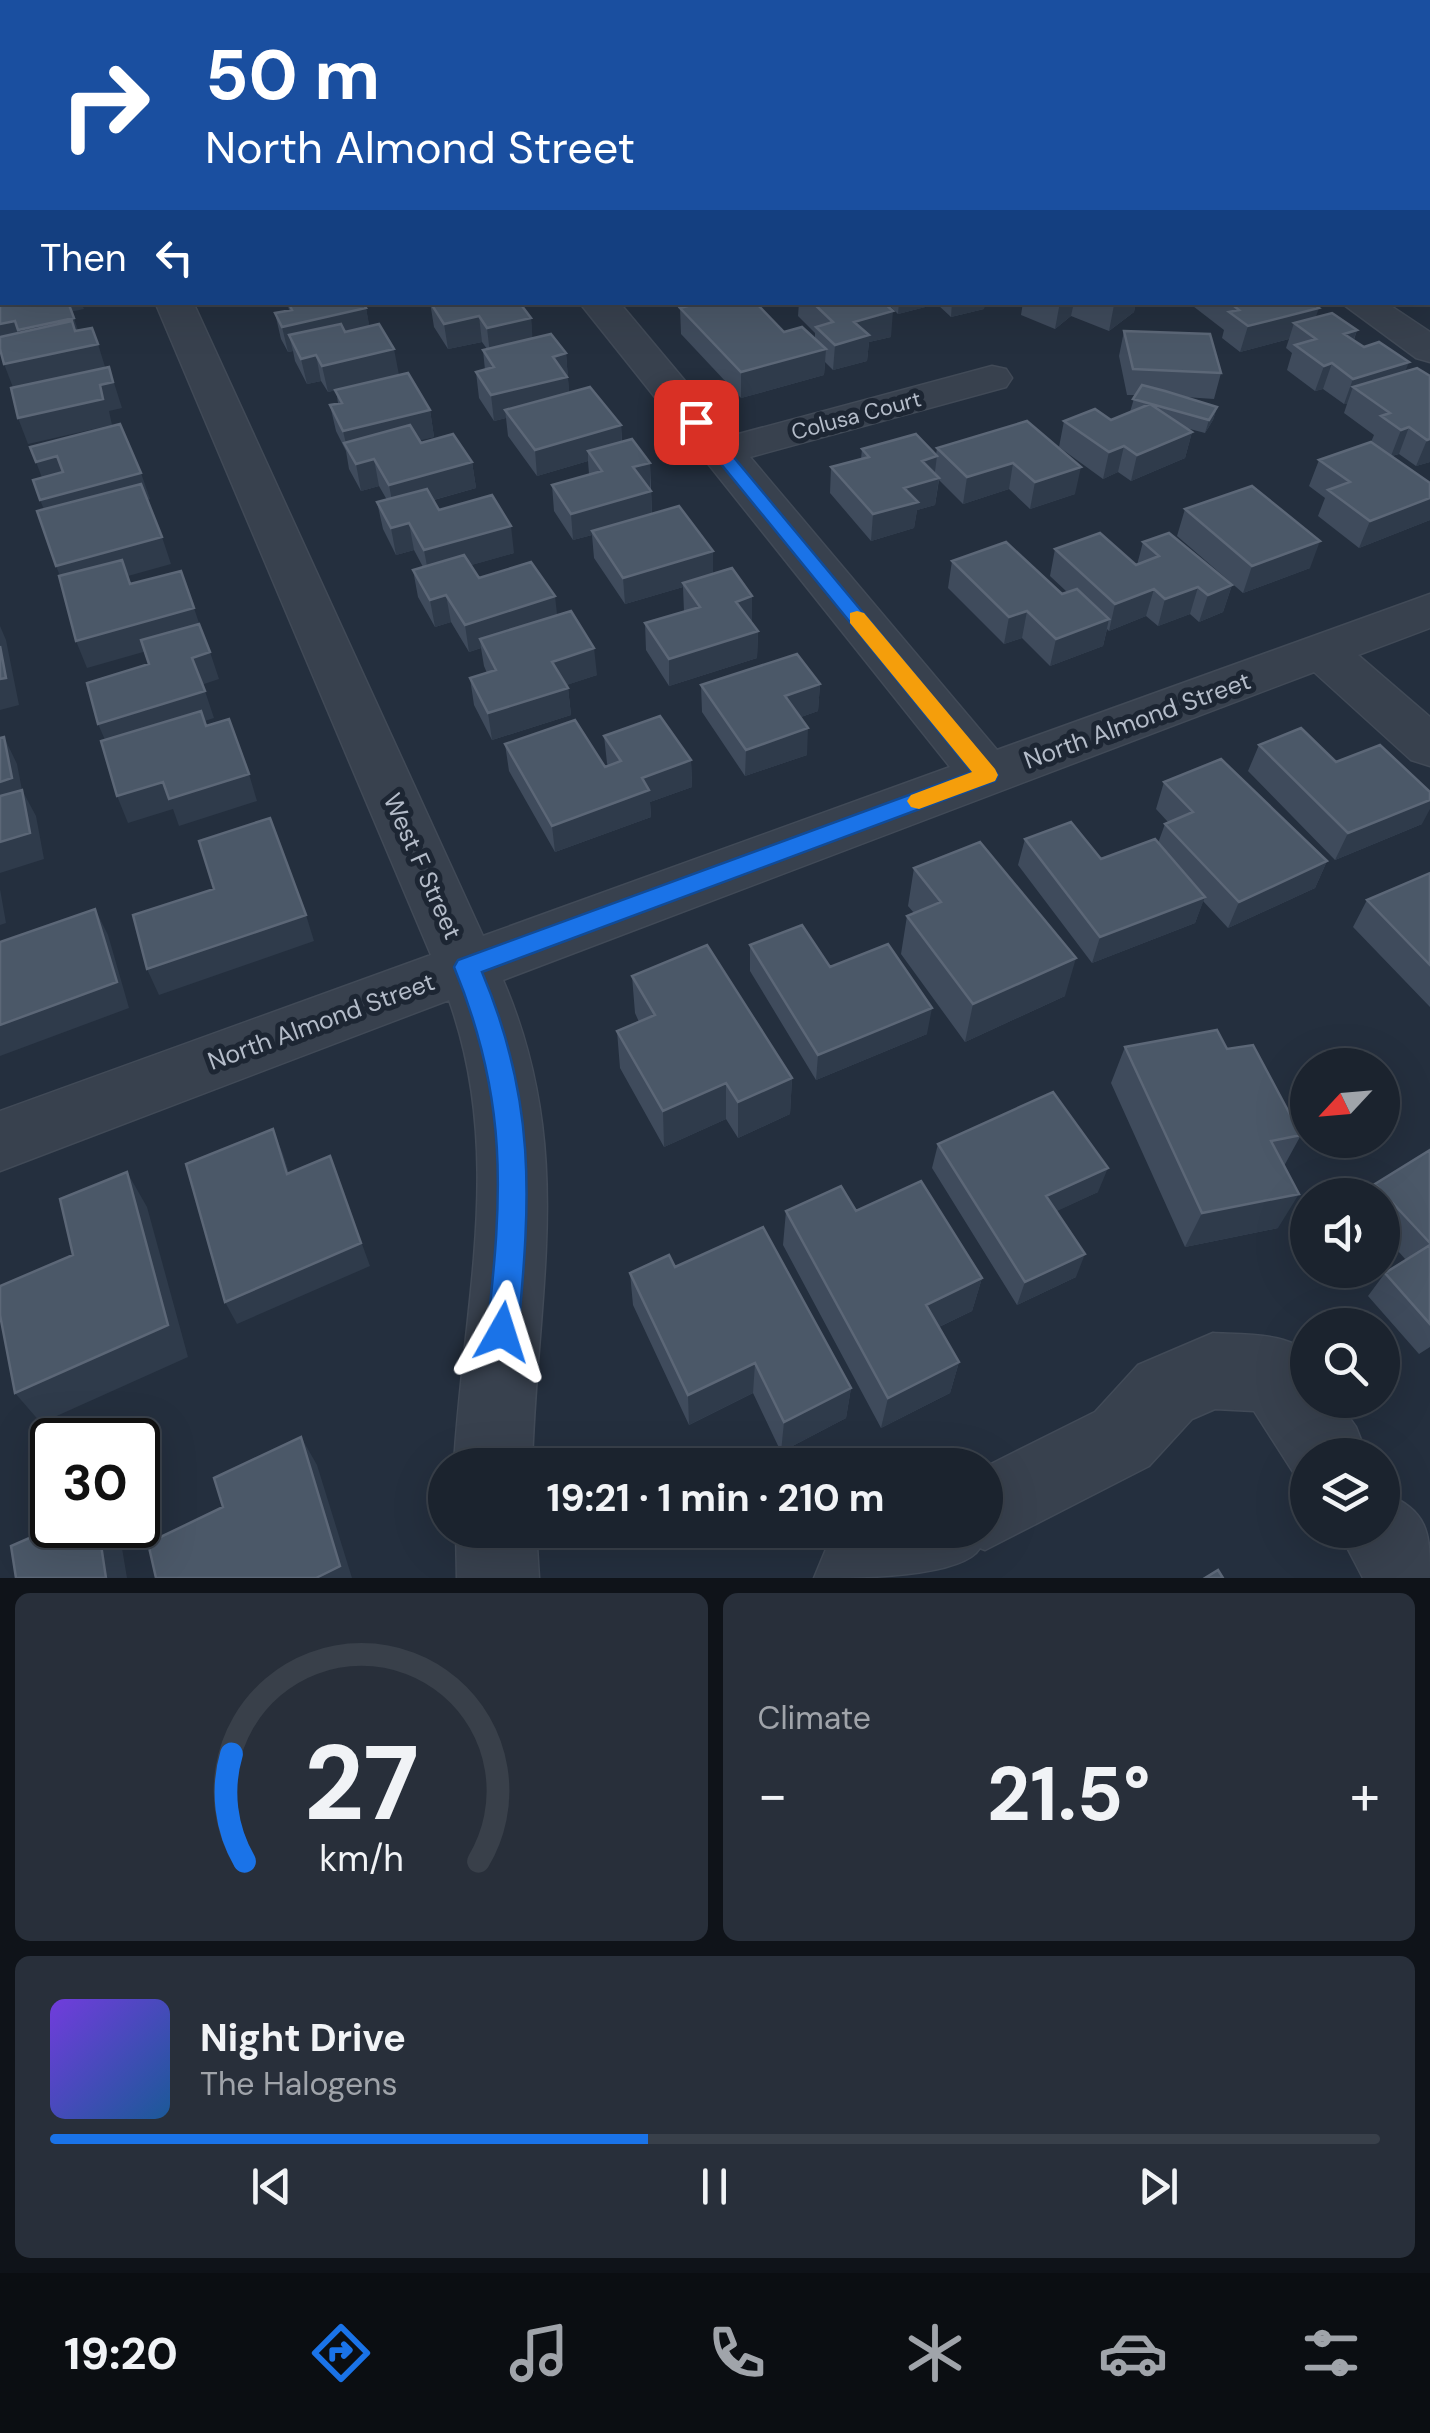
<!DOCTYPE html>
<meta charset="utf-8">
<style>
:root{--surface:#1b232e;--page:#282f3a;--text:#f1f3f6;--muted:#a0a4aa;--line:#39404a;--accent:#1a73e8}
body{margin:0;font-family:"DM Sans",sans-serif;background:var(--page);color:var(--text);height:100vh;display:flex;flex-direction:column;font-size:38px;white-space:nowrap}
*{box-sizing:border-box;margin:0}
p{font-size:32px;color:var(--muted)}
.icon{flex:none;width:55px;height:55px;fill:none;stroke:currentColor;stroke-width:2;stroke-linecap:round;stroke-linejoin:round}
.map{position:relative;height:1578px;overflow:hidden}
.sheet{display:flex;flex-direction:column;gap:15px;padding:15px;background:#0f1319;flex:1}
.sheet>*{flex:none}
.guide{position:absolute;left:0px;top:0px;width:1430px;height:305px;box-shadow:0 10px 40px #0002,0 0 0 2px var(--line);background:#1a4fa0;color:#fff;overflow:hidden}
.needle{width:65px;rotate:244deg}
.tools{position:absolute;left:1290px;top:1048px;display:grid;gap:20px}
.tools a{display:grid;place-items:center;width:110px;height:110px;border-radius:50%;background:var(--surface);box-shadow:0 10px 40px #0002,0 0 0 2px var(--line);font-size:50px}
.speed{position:absolute;left:30px;top:1418px;display:flex;gap:20px;font-size:50px;font-weight:700;text-align:center}
.speed>*{display:grid;place-content:center;width:130px;height:130px;border-radius:50%;background:var(--surface);box-shadow:0 10px 40px #0002,0 0 0 2px var(--line);line-height:1}
.speed .limit{border:5px solid #111;border-radius:15px;background:#fff;color:#111}
.pin{position:absolute;display:grid;place-items:center;width:85px;height:85px;color:#fff;margin:-42px;border-radius:20px;box-shadow:0 5px 15px #0006}
.me{position:absolute;width:110px;margin:-55px;rotate:6deg;stroke-linejoin:round;filter:drop-shadow(0 0 8px #0008)}
.turn{display:flex;align-items:center;gap:35px;height:210px;padding:0 40px;font-size:45px}
.turn .icon{width:130px;height:130px;stroke-width:2.5}
.turn b{display:block;font-size:70px;line-height:85px}
.then{display:flex;align-items:center;height:95px;padding:0 40px;background:#0003;gap:20px;font-size:38px}
.big{font-size:75px;font-weight:700;line-height:1.1}
.sheet .tile{flex:1;display:flex;flex-direction:column;justify-content:center;gap:15px;min-width:0;padding:0 35px;border-radius:15px;background:var(--page)}
.sheet .dial{align-items:center;gap:0}
.dial svg{height:260px;overflow:visible;fill:none;stroke:var(--line);stroke-width:7;stroke-linecap:round;text-anchor:middle}
.dial text{fill:var(--text);stroke:none}
.song{display:flex;align-items:center;gap:30px}
.cover{width:120px;height:120px;border-radius:15px;background:linear-gradient(135deg,hsl(260 70% 55%),hsl(210 70% 35%))}
.played{height:10px;border-radius:5px;background:linear-gradient(90deg,var(--accent) 45%,var(--line) 45%)}
.keys{display:flex;justify-content:space-around;direction:ltr}
.heat{display:flex;justify-content:space-between;align-items:center;font-size:55px;direction:ltr}
.sheet .tiles{flex:1;display:grid;gap:15px;grid-template-columns:1fr 1fr}
.tile:last-child{grid-column:span 2}
.trip{position:absolute;left:428px;top:1448px;width:575px;height:100px;border-radius:50px;background:var(--surface);box-shadow:0 10px 40px #0002,0 0 0 2px var(--line);font-weight:700;line-height:100px;text-align:center}
.menu{display:flex;height:160px;justify-content:space-around;align-items:center;background:#0b0e12;color:var(--muted)}
.menu .icon{width:70px;height:70px}
.menu .current{color:var(--accent)}
.menu b{font-size:45px;color:var(--text)}
.map>svg:first-child{display:block}
</style>
<div class="map">
<svg width="1430" height="1578" viewBox="0 0 1430 1578">
<rect width="100%" height="100%" fill="#242f3e"/>
<g fill="none" stroke-linecap="round" stroke-linejoin="round">
<defs>
<path id="minor" d="M21 0H49L50 2H22Z
M571 0H601L602 2H573Z
M889 0H919L920 2H891Z
M1194 0H1226L1227 2H1196Z
M1428 106 1430 107V127L1428 126Z
M155 302H193L483 936 950 767 579 302H619L731 436 992 366 1006 369 1012 378 1006 387 750 457 997 750 1430 594V628L1358 655 1430 717V766L1411 760 1314 672 503 980C576 1150 537 1289 532 1465H454C463 1306 505 1156 449 1000L0 1171V1111L431 955Z
M1340 302H1385L1430 332V362L1416 358Z
M1213 1333C1236 1335 1301 1331 1308 1360 1310 1372 1308 1388 1308 1400H1337L1356 1427 1367 1455H1308V1486L1300 1483 1254 1411 1215 1409 1192 1419 1149 1466 985 1550 980 1548C962 1578 855 1578 814 1578L826 1549 863 1530H985V1467L1095 1412 1138 1365Z
M1382 1492C1429 1511 1430 1532 1430 1578H1363L1338 1530H1382Z
M456 1530H536L539 1578H457Z"/>
</defs>
<use href="#minor" stroke="#414a57" stroke-width="3"/>
<use href="#minor" fill="#38414e" fill-rule="evenodd"/>
</g>
<path fill="#3f4b5c" d="M345 0H400V2H346Z
M427 0H474L464 2H433Z
M796 0H874L877 2H799Z
M976 0H1042L1041 2H1067H976Z
M1088 0H1188L1192 2H1093Z
M1271 0H1384V2H1385H1291V1L1276 2Z
M1387 0H1430V80L1428 79V2H1388Z
M1428 126 1430 127V192H1428Z
M1430 235V292L1428 290V236Z
M287 302H362L366 308 369 326 399 375 430 410 434 437 419 440 421 443 472 462 476 488 434 500 439 510 514 553 471 565 479 578 557 615 597 675 566 685 568 688 571 715 492 740 474 705 470 678 487 673 484 666 481 648 469 652 451 622 435 627 418 597 413 570 423 567 414 550 396 555 383 529 377 502 387 500 379 486 361 491 349 469 346 451 336 431 330 405 338 403 336 390 328 392 321 381 307 384 295 361 293 351 288 352 281 339 275 313 289 310Z
M430 302 531 318 532 338 566 353 569 393 621 425 622 442 650 463 652 514 713 551V574L758 631 757 658 669 686 646 650 645 623 684 612 683 587 625 604 594 558 592 535 573 540 554 511 552 485 589 474 588 461 537 476 508 436 506 418 494 421 479 398 476 372 485 370 483 350 487 349 482 342 448 349 434 327Z
M799 302H883L891 337 869 342 867 361 833 370 825 362 824 375 741 398 681 334 680 308 815 339V333L798 316Z
M886 302H985L984 309 951 317 937 304 898 314Z
M1023 302H1136L1134 312 1109 331 1071 316 1055 329 1021 315Z
M1311 302 1316 317 1357 330 1354 340 1405 371 1430 376V462L1416 466 1399 454 1392 456 1430 483V520L1359 548 1318 516 1325 498 1309 486 1319 460 1371 442 1374 435 1344 413 1347 404H1344L1323 389 1315 391 1287 370 1292 353 1286 348 1289 339 1240 352 1222 338 1224 330 1189 303Z
M1124 331 1221 373 1214 399 1185 397 1217 407 1213 420 1205 433 1186 428 1192 432 1185 458 1131 481 1118 472 1103 479 1059 447 1064 421 1111 420 1130 412 1135 395H1127L1119 356Z
M1027 421 1075 494 1030 509 1009 489 963 504 939 480 935 505 917 510 914 528 871 541 830 493 831 467 861 459 862 449 936 455 937 448Z
M1185 509 1310 568 1243 593 1177 536Z
M1143 542 1232 585 1223 612 1199 622 1190 614 1158 626 1146 616 1109 631 1107 629 1103 646 1050 666 1022 638 1004 644 948 588 952 561 1062 594 1067 592 1050 576 1055 549 1137 565Z
M820 684 818 711 801 717 807 755 745 776 702 712 701 685Z
M604 736 691 760 692 787 650 802 651 817 555 852 509 771 505 744 605 767 608 766 607 763Z
M1259 745 1336 762 1422 824 1335 860 1248 771Z
M1164 782 1327 861 1315 888 1228 928 1203 901 1195 923 1092 963 1018 865 1025 839 1101 859 1158 843 1165 824 1168 822 1156 809Z
M914 868 1065 996 965 1042 901 954 907 916 914 913 908 906Z
M1430 873V1007L1353 927 1367 900Z
M750 945 830 967 927 1034 816 1080 750 971Z
M632 976 792 1078 790 1114 738 1138 726 1119 664 1147 620 1068 617 1031 639 1022 635 1013Z
M1125 1047 1227 1049 1301 1135 1284 1166 1278 1228 1185 1247 1111 1083Z
M938 1144 1098 1192 1056 1211 1076 1277 1017 1305 932 1168Z
M1430 1150V1347L1419 1354 1368 1296 1385 1273 1406 1260 1382 1233V1195H1367L1375 1184Z
M786 1211H856L982 1278 972 1311 939 1327 959 1362 950 1393 881 1428 783 1245Z
M675 1267 851 1388 846 1418 781 1452 753 1393 689 1425 633 1305 630 1273Z"/>
<path fill="#2f3b4b" d="M83 0H106L91 2H84Z
M155 0H184V2H156Z
M443 0H474L464 2H444Z
M814 0H859L814 2Z
M1017 0H1042L1041 2H1007Z
M1371 0H1384V2H1359Z
M0 83 2 90V100H0Z
M67 302H81L84 309 70 312Z
M265 302H283L266 306Z
M899 302H937V304L898 314Z
M952 302H985L984 309 951 317Z
M1060 302H1074L1071 316 1055 329Z
M1118 302H1136L1134 312 1109 331 1114 305Z
M366 308 371 334 289 335 293 351 288 352 282 327Z
M1319 308 1310 333 1294 323 1289 339 1240 352 1248 326Z
M893 311 891 337 869 342 867 361 833 370 835 345 854 322Z
M479 316 482 342 448 349 444 324Z
M74 318 82 343 98 344 106 370 14 390 4 364 6 350 0 335V324L15 321Z
M531 318 533 344 490 354 487 328Z
M1357 330 1348 355 1344 334Z
M394 349 399 375 328 392 322 366Z
M826 349 824 375 741 398V372Z
M566 353 570 403 505 410 506 418 494 421 491 395 553 357Z
M316 355 321 381 307 384 301 359Z
M1409 362 1399 388 1353 387 1347 404H1344L1353 379Z
M1332 363 1323 389 1315 391 1324 366Z
M109 367 122 408 109 411 112 425 28 444 18 418 100 385Z
M1217 407 1213 420 1205 433 1209 420Z
M430 410 434 437 351 457 347 448 343 431Z
M621 425 622 451H588V461L537 476 535 450Z
M1409 427 1399 454 1391 456 1401 430Z
M1192 432 1185 458 1131 481 1137 455Z
M1430 439V462L1416 466 1427 440Z
M1124 446 1118 472 1103 479 1109 452Z
M57 456 67 483 46 488 36 462Z
M937 456 934 479 939 478 935 505 917 510 914 528 871 541 873 514 904 488 922 461Z
M374 459 379 486 361 491 356 464Z
M472 462 476 488 394 511 389 485Z
M650 463V489L633 467Z
M1013 463 1009 489 963 504 967 477Z
M1081 467 1075 494 1030 509 1035 482Z
M141 473 150 499 51 526 40 500Z
M651 491 652 518 592 531V535L573 540 571 514Z
M1430 498V520L1359 548 1370 521Z
M409 523 414 550 396 555 391 528Z
M511 526 514 553 429 577 424 550Z
M162 537 171 564 128 576 140 611 67 593 56 566Z
M1320 541 1310 568 1243 593 1252 566Z
M713 551V578L683 583V587L625 604 623 578Z
M1232 585 1223 612 1199 622 1208 595Z
M1198 587 1190 614 1158 626 1165 599Z
M1154 589 1146 616 1109 631 1115 604Z
M446 595 451 622 435 627 430 600Z
M555 596 558 623 480 639 481 648 469 652 465 625Z
M752 596V623L736 602Z
M194 608 203 635 87 668 76 641Z
M1027 611 1022 638 1004 644 1009 617Z
M1109 619 1103 646 1050 666 1056 639Z
M0 626 6 640 19 705 0 710Z
M758 631 757 658 669 686V659Z
M594 648 597 675 555 689 552 662Z
M210 652 219 679 201 685 192 658Z
M820 684 818 711 784 723 785 696Z
M568 688 571 715 492 740 488 713Z
M205 691 214 718 110 751 98 724Z
M808 728 807 755 745 776 746 750Z
M4 737 17 764 22 790 36 816 44 859 0 873V782Z
M691 760 692 787 650 802 651 817 555 852 552 826 642 778Z
M249 774 257 801 179 826 173 809 128 823 117 796 163 782Z
M1430 800V809L1422 824 1335 860 1348 833Z
M1327 861 1315 888 1228 928 1239 902Z
M0 889 6 923 0 925Z
M1205 897 1195 923 1092 963 1100 937Z
M95 909 108 935 129 1008 0 1056V1025Z
M306 915 314 941 159 995 147 969Z
M1076 958 1065 996 965 1042 973 1004Z
M932 1008 927 1034 816 1080 818 1055Z
M792 1078 790 1114 738 1138V1102Z
M726 1083V1119L664 1147 663 1111Z
M273 1129 283 1154 297 1198 287 1174Z
M330 1156 370 1266 237 1324 225 1302Z
M1108 1168 1098 1192 1038 1220 1046 1196Z
M127 1172 147 1207 188 1357 41 1423 15 1393Z
M1299 1194 1278 1228 1185 1247 1202 1213Z
M1085 1254 1076 1277 1017 1305 1025 1282Z
M982 1278 972 1311 918 1337 926 1305Z
M959 1362 950 1393 881 1428 888 1398Z
M755 1363 753 1393 689 1425 688 1395Z
M851 1388 846 1418 781 1452 784 1422Z
M301 1437 317 1465 352 1578H316Z
M98 1525H110L120 1536 127 1578H106Z"/>
<path fill="#4b5868" stroke="#5c6777" stroke-width="2.5" d="M110 0H157L158 2H112Z
M506 0H540L543 2H492Z
M677 0H763L766 2H680Z
M846 0H874L877 2H835Z
M1053 0H1062L1067 2H1039Z
M1131 0H1188L1192 2H1136Z
M1317 0H1371L1359 2H1322Z
M1428 31H1430V54L1428 53Z
M0 102H2V120H0Z
M1428 126 1430 127V166L1428 165Z
M0 127H2V156H0Z
M0 162H2V193L0 194Z
M2 200V235L0 236V201Z
M1430 235V261L1428 260V236Z
M0 242H2V274L0 275Z
M0 287H2V302H68L74 318 18 330 15 321 0 324Z
M288 302H362L366 308 282 327 275 313 292 310Z
M430 302H519L531 318 487 328 479 316 444 324Z
M703 302H755L784 332 802 327 826 349 741 372 680 308Z
M812 302H883L893 311 854 322 869 335 835 345 816 327 833 322Z
M1229 302H1311L1319 308 1248 326 1229 312 1239 310Z
M1332 313 1357 330 1344 334 1364 347 1379 342 1409 362 1353 379 1332 363 1324 366 1295 345 1316 339 1294 323Z
M72 321 75 331 92 328 98 344 4 364 0 349V337Z
M341 324 345 332 379 324 394 349 322 366 316 355 301 359 289 335Z
M1124 331 1210 334 1221 373 1133 369Z
M551 334 566 353 553 357 567 377 491 395 476 372 494 367 483 350Z
M109 367 113 382 100 385 103 399 18 418 11 388Z
M1417 368 1430 376V439L1427 440 1409 427 1401 430 1381 416 1390 413 1353 387Z
M408 373 430 410 343 431 330 405 342 403 335 390Z
M1142 385 1165 391 1217 407 1209 420 1133 399Z
M590 387 621 425 535 450 505 410Z
M1150 404 1192 432 1137 455 1124 446 1109 452 1064 421 1095 409 1111 420Z
M1027 421 1081 467 1035 482 1013 463 967 477 937 448Z
M120 424 141 473 40 500 33 480 63 472 57 456 36 462 30 447Z
M410 425 421 443 453 434 472 462 389 485 374 459 356 464 344 443Z
M916 434 937 456 922 461 939 478 904 488 918 502 873 514 831 467 869 457 862 449Z
M632 439 650 463 633 467 651 491 571 514 552 485 602 471 588 451Z
M1371 442 1430 483V498L1370 521 1328 490 1350 482 1319 460Z
M141 484 162 537 56 566 37 511Z
M1252 486 1320 541 1252 566 1185 509Z
M427 489 439 510 492 495 511 526 424 550 409 523 391 528 377 502Z
M679 506 713 551 623 578 592 531Z
M1100 533 1136 565 1159 556 1143 542 1169 533 1232 585 1208 595 1198 587 1165 599 1154 589 1115 604 1055 549Z
M1006 542 1062 594 1077 589 1109 619 1056 639 1027 611 1009 617 952 561Z
M464 555 479 578 531 562 555 596 465 625 446 595 430 600 413 570Z
M122 560 130 584 181 571 194 608 76 641 59 576Z
M732 568 752 596 736 602 758 631 669 659 645 623 700 607 683 583Z
M571 611 594 648 552 662 568 688 488 713 470 678 496 670 480 639Z
M199 624 210 652 192 658 205 691 98 724 87 683 149 664 141 640Z
M0 646 6 678 0 679Z
M797 654 820 684 785 696 808 728 746 750 701 685Z
M201 711 206 726 229 719 249 774 169 799 163 782 117 796 101 741Z
M660 716 691 760 642 778 649 790 552 826 505 744 575 720 605 767 621 761 604 736Z
M1301 728 1336 762 1380 745 1430 792V800L1348 833 1259 745Z
M4 737 12 778 0 782V738Z
M1221 759 1327 861 1239 902 1165 824 1193 812 1164 782Z
M22 790 30 833 0 842V796Z
M270 818 306 915 147 969 133 915 214 889 199 841Z
M1071 822 1101 859 1155 839 1205 897 1100 937 1025 839Z
M980 842 1076 958 973 1004 907 916 941 902 914 868Z
M1430 873V965L1367 900Z
M95 909 117 982 0 1025V942Z
M802 925 830 967 888 944 932 1008 818 1055 750 945Z
M707 945 792 1078 738 1102 726 1083 663 1111 617 1031 655 1015 632 976Z
M1217 1030 1227 1049 1253 1045 1301 1135 1271 1141 1299 1194 1202 1213 1125 1047Z
M1053 1092 1108 1168 1046 1196 1085 1254 1025 1282 938 1144Z
M273 1129 287 1174 330 1156 361 1243 225 1302 186 1164Z
M1430 1150V1243L1375 1184Z
M127 1172 168 1325 15 1393 0 1315V1286L73 1255 60 1199Z
M921 1181 982 1278 926 1305 959 1362 888 1398 786 1211 841 1186 856 1211Z
M763 1227 851 1388 784 1422 755 1363 688 1395 630 1273 669 1255 675 1267Z
M1430 1245V1324L1385 1273Z
M301 1437 340 1566 316 1578H156L148 1543 223 1507 214 1478Z
M59 1525H98L106 1578H16L11 1546Z
M1218 1570 1223 1578H1205Z"/>
<path fill="#1a73e8" stroke="#114b97" stroke-width="2.5" d="M696 417 702 419 998 775 995 781 482 972C536 1100 531 1197 518 1332L513 1342 502 1346 491 1342 487 1332C503 1194 508 1098 454 967L458 960 972 772 690 426V419Z"/>
<path fill="#f59e0b" d="M857 611 864 613 995 769 998 775 995 781 919 809 911 807 907 801 911 795 972 772 850 623V613Z"/>
<g text-anchor="middle" stroke-width="10" stroke-linejoin="round" paint-order="stroke">
<g font-size="22" fill="#b4bcc9" stroke="#1d2633">
<text transform="translate(856 415) rotate(-15)" y="8">Colusa Court</text>
</g>
<g font-size="25" fill="#b4bcc9" stroke="#1d2633">
<text transform="translate(1137 720) rotate(-20)" y="9">North Almond Street</text>
<text transform="translate(423 866) rotate(66)" y="9">West F Street</text>
<text transform="translate(321 1021) rotate(-20)" y="9">North Almond Street</text>
</g>
</g>
</svg>
<div class="tools">
<a><svg class="needle" viewBox="-14 -14 28 28"><path d="M0-13l5 13h-10z" fill="#e53935"/><path d="M0 13l5-13h-10z" fill="#a0a4aa"/></svg></a>
<a><svg class="icon" aria-label="sound" viewBox="0 0 24 24"><path d="M4 9h4l5-4v14l-5-4H4zM17 9q2 3 0 6"/></svg></a>
<a><svg class="icon" aria-label="search" viewBox="0 0 24 24"><circle cx="10" cy="10" r="6"/><path d="M15 15l6 6"/></svg></a>
<a><svg class="icon" aria-label="layers" viewBox="0 0 24 24"><path d="M12 4l9 5-9 5-9-5zM3 14l9 5 9-5"/></svg></a>
</div>
<div class="speed"><div class="limit">30</div></div>
<div class="pin" style="left:696px;top:422px;background:#d93025"><svg class="icon" aria-label="arrive" viewBox="0 0 24 24"><path d="M6 21V4h12l-3 4 3 4H6"/></svg></div>
<svg class="me" style="left:502px;top:1332px" viewBox="-20 -20 40 40"><path d="M0-17L14 15 0 8-14 15z" fill="#1a73e8" stroke="#fff" stroke-width="4"/></svg>
<div class="trip">19:21 · 1 min · 210 m</div>
<div class="guide">
<div class="turn"><svg class="icon" aria-label="right" viewBox="0 0 24 24"><path d="M7 20v-9h11M14 6l5 5-5 5"/></svg><div><b>50 m</b>North Almond Street</div></div>
<div class="then">Then<svg class="icon" aria-label="left" viewBox="0 0 24 24"><path d="M17 20v-9H6M10 6l-5 5 5 5"/></svg></div>
</div>
</div>
<section class="sheet">
<div class="tiles">
<div class="tile dial"><svg viewBox="0 0 100 80">
<path d="M14 69A42 42 0 1 1 86 69"/>
<path d="M14 69A42 42 0 0 1 10 36" stroke="#1a73e8"/>
<text x="50" y="56" font-size="32" font-weight="700">27</text>
<text x="50" y="72" font-size="11">km/h</text>
</svg></div>
<div class="tile"><p>Climate</p>
<div class="heat"><a>−</a><b class="big">21.5°</b><a>+</a></div>
</div>
<div class="tile">
<div class="song"><i class="cover"></i><div><b>Night Drive</b><p>The Halogens</p></div></div>
<div class="played"></div>
<div class="keys"><svg class="icon" aria-label="previous" viewBox="0 0 24 24"><path d="M18 5L8 12l10 7zM5 5v14"/></svg><svg class="icon" aria-label="pause" viewBox="0 0 24 24"><path d="M8 5v14M16 5v14"/></svg><svg class="icon" aria-label="next" viewBox="0 0 24 24"><path d="M6 5l10 7-10 7zM19 5v14"/></svg></div>
</div>
</div>
</section>
<nav class="menu">
<b>19:20</b>
<svg class="icon current" aria-label="directions" viewBox="0 0 24 24"><path d="M12 3l9 9-9 9-9-9zM9 14v-3h6M13 9l2 2-2 2"/></svg>
<svg class="icon" aria-label="music" viewBox="0 0 24 24"><path d="M9 18V5l10-2v13"/><circle cx="6" cy="18" r="3"/><circle cx="16" cy="16" r="3"/></svg>
<svg class="icon" aria-label="phone" viewBox="0 0 24 24"><path d="M5 4h4l2 5-3 2q2 4 5 5l2-3 5 2v4C11 20 4 13 5 4z"/></svg>
<svg class="icon" aria-label="climate" viewBox="0 0 24 24"><path d="M12 3v18M4 7l16 10M4 17L20 7"/></svg>
<svg class="icon" aria-label="car" viewBox="0 0 24 24"><path d="M5 17H2v-5l4-1 3-4h7l3 4 3 1v5h-3M9 17h6M6 11h13"/><circle cx="7" cy="17" r="2"/><circle cx="17" cy="17" r="2"/></svg>
<svg class="icon" aria-label="filters" viewBox="0 0 24 24"><path d="M4 7h16M4 17h16"/><circle cx="9" cy="7" r="2"/><circle cx="15" cy="17" r="2"/></svg>
</nav>
